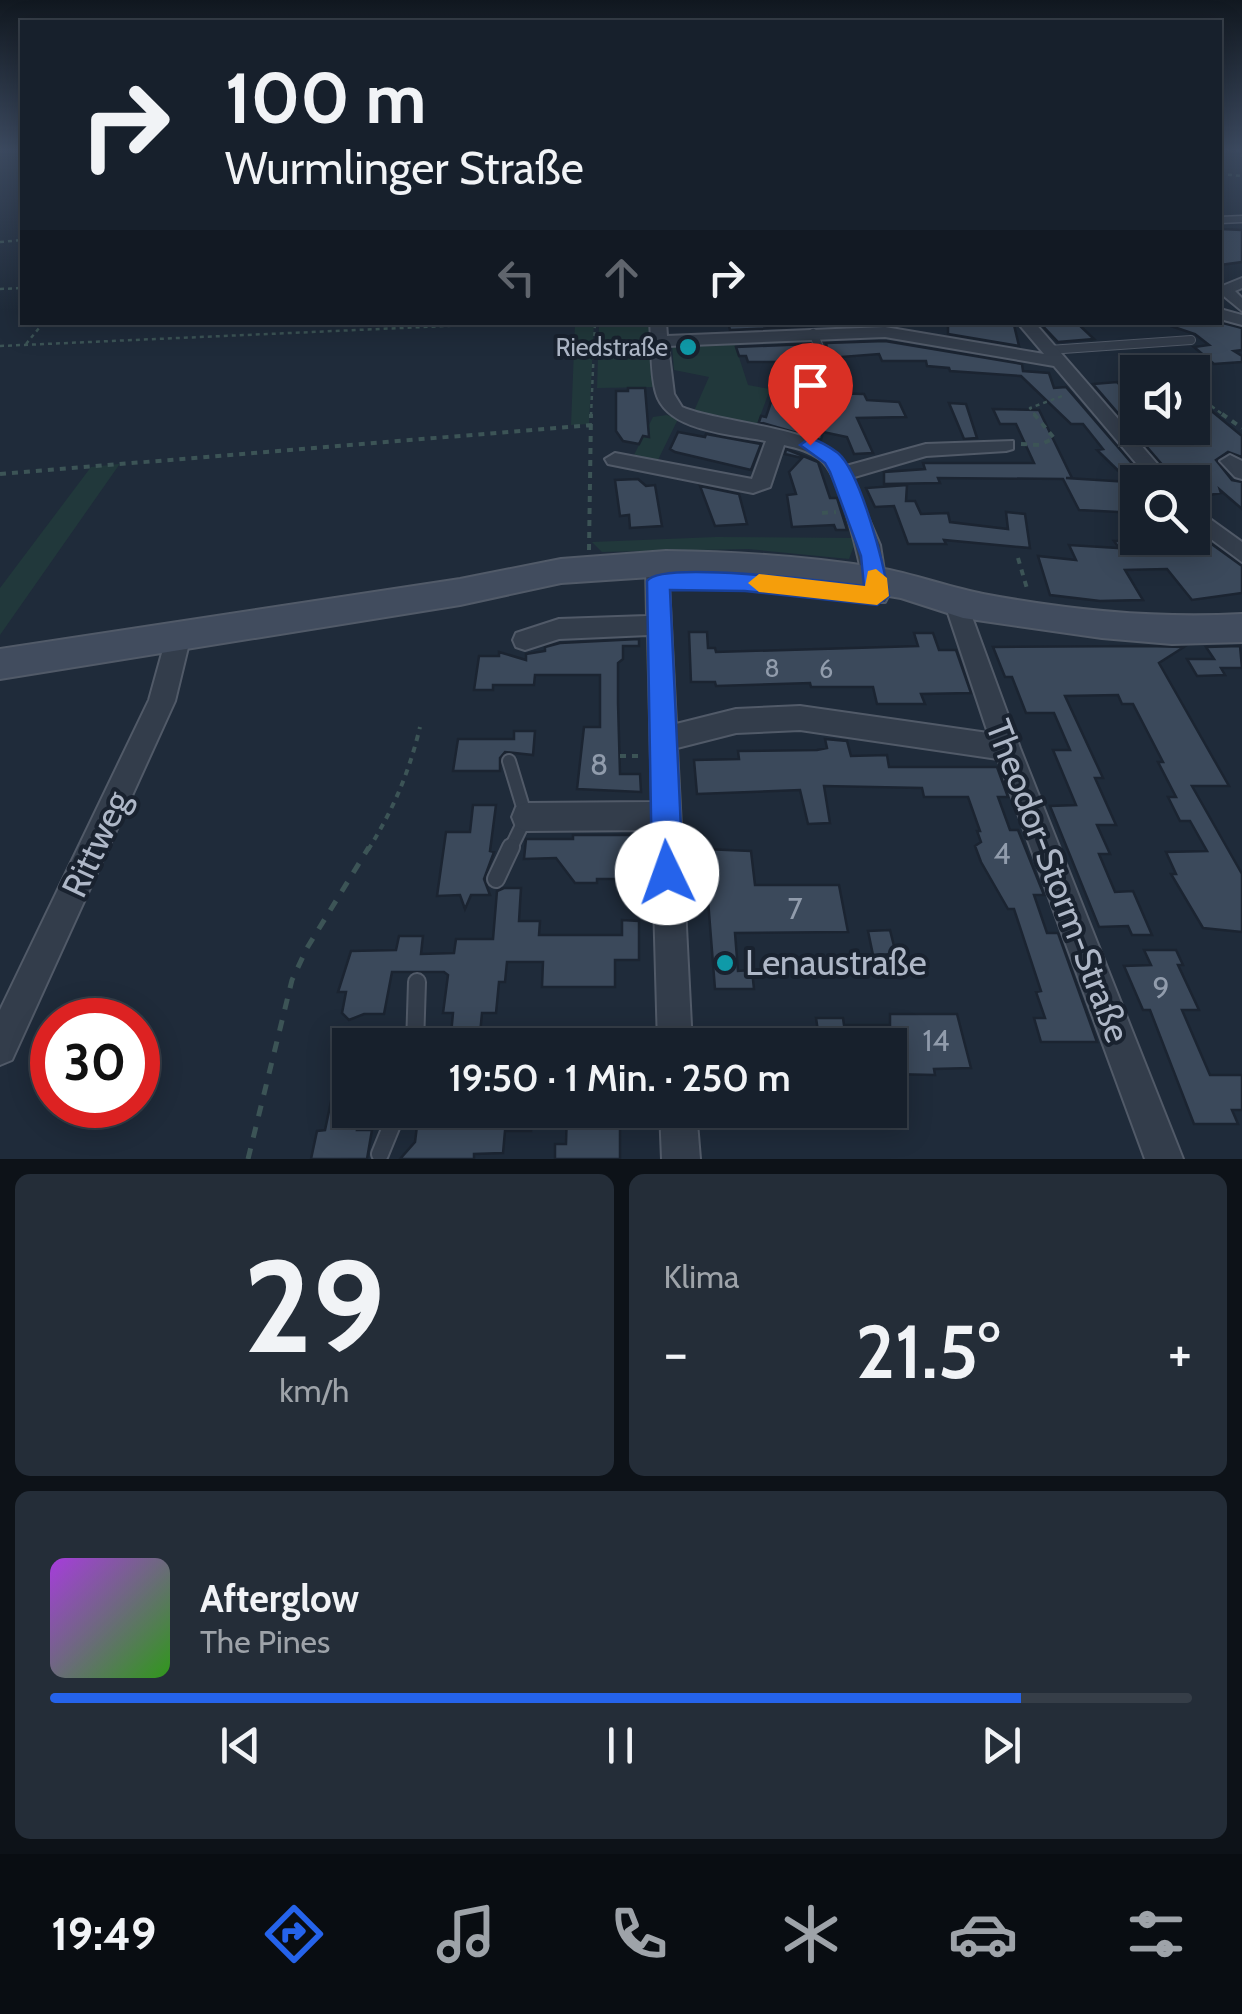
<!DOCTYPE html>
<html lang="de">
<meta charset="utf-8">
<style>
:root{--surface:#17202c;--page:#242d38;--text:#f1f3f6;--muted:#9ea3a9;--line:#363e48;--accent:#2563eb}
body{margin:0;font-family:Cabin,sans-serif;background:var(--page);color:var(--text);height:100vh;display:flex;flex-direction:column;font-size:38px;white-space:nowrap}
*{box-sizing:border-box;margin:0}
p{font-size:32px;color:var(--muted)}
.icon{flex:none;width:55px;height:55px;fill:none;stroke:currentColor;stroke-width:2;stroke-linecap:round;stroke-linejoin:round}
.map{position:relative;height:1159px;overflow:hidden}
.drawer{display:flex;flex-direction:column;gap:15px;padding:15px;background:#0d1218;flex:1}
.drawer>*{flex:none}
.guide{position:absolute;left:20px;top:20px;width:1202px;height:305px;border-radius:0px;box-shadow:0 5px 25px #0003,0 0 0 2px var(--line);background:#17202c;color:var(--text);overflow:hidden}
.controls{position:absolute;left:1120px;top:355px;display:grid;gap:20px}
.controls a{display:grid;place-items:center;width:90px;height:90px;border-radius:0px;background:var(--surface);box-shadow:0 5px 25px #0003,0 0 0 2px var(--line);font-size:50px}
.speed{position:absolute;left:30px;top:998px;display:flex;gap:20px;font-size:50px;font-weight:700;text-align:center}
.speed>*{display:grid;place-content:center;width:130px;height:130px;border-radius:50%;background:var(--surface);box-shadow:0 5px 25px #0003,0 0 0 2px var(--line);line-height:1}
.speed .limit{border:15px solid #d22;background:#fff;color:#111}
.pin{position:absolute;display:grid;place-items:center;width:85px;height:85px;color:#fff;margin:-102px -42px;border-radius:50% 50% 50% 0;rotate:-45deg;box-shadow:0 0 10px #0007}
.pin .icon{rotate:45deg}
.me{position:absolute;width:110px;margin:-55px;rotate:357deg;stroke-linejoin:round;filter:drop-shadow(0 0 8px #0008)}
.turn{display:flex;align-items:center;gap:35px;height:210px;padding:0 40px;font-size:45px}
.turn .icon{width:130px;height:130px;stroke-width:2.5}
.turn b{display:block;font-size:70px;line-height:85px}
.lanes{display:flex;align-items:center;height:95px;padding:0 40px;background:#0003;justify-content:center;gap:50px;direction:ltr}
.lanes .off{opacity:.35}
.big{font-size:75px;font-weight:600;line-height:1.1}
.drawer .widget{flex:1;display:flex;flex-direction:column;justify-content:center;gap:15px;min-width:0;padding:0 35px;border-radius:15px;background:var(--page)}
.drawer .dial{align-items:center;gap:0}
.dial b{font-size:130px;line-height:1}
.song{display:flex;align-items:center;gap:30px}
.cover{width:120px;height:120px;border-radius:15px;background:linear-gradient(135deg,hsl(280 70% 55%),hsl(110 70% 35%))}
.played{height:10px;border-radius:5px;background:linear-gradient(90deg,var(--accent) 85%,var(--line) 85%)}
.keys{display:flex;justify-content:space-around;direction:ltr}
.heat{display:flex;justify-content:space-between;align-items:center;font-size:55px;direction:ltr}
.drawer .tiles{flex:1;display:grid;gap:15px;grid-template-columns:1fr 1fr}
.widget:last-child{grid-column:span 2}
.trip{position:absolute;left:332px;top:1028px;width:575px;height:100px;border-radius:0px;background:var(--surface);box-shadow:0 5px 25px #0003,0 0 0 2px var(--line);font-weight:600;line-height:100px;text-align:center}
.menu{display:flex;height:160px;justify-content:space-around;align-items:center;background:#090d12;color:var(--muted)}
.menu .icon{width:70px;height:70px}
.menu .active{color:var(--accent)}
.menu b{font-size:45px;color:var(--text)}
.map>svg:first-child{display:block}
</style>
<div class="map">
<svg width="1242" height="1159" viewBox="0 0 1242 1159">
<rect width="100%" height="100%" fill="#1f2b3a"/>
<path fill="#21383b" d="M594 323 589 424 571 425 575 324Z
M605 323H652L657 387 597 388 599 326Z
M734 342 748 385 770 389 757 425 694 411 709 377 674 370 672 345 682 344 684 349H692L691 344Z
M667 415 678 419 657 462 633 457 653 417Z
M119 464V465L0 635V588L91 467Z
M716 537 857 538 849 559 748 549 602 552 592 542Z"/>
<path fill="#3b495b" stroke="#1b2431" stroke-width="2.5" d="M1220 229 1242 230V262L1220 265Z
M728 322H880L886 323 730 330Z
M948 322 1014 325 1019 346 948 334Z
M1039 322H1076L1094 339 1058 342Z
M1219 322 1242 328V350L1234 351 1242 356V362L1214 364 1194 347 1209 345 1195 334 1162 323Z
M885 341 1022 364 1023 371 1049 373 1054 388 1066 387 1148 482H1138V513L1079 510 1063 479 938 478 940 483 884 484V472L925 469 923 463H1034L1016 424H1000L993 409 1039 410 1072 478H1066L1130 482 1097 450 1103 449 1083 424H1071L1021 376 950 371 949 368 927 366 926 361H882L879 354 829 358 826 343Z
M810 344 823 372 827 393 864 394 867 400 899 402 906 417 857 418 873 453 854 454 847 437 823 432 821 440 759 422 761 416 766 417 773 396 801 401 795 362H748L746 356H739L736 347Z
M1117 382 1138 402V428H1192V395L1242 436V457L1228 452 1216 460 1232 480 1242 482V509L1220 490 1221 493 1192 498V482H1177L1093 384Z
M628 388H645L649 437 643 436 639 444 623 441 616 431V391H628Z
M949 403 966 404 977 438 964 439Z
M678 432 705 437 706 434 761 444 751 470 675 452 670 449Z
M786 449 818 462 830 498H837L847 530H836L834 525 792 527 787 495 796 494 789 472 802 458 785 454Z
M638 479 646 486 655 485 662 526 630 528 629 515 620 516 615 480Z
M907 485 906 501H915L921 514 948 513 950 522 1008 529 1006 512 1025 514 1030 548 944 540 946 544H908L894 506 875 507 866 488Z
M700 486 739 494 747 524 715 526Z
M1206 540 1242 566V593L1192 600 1167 569 1125 570 1143 600 1100 601 1050 595 1038 556 1076 560 1069 545 1119 548 1114 541Z
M689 632H707L708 648H715L716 652 918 646 914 633H933L939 650H956L971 693 921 694 925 704H877L873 687H811L810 683 716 686 715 682H691Z
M639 639V646H623V659L618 663V703L620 774H640L641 792 577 789 584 727H600V675H535L534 685H493V690H474L479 656H499V652L526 660V654L545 651V647L560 643Z
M1148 646 1184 647 1159 663 1229 786H1192L1242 874V932L1203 928 1171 874H1176L1166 852 1207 851 1190 821H1180L1168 797H1176L1158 762H1163L1133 704H1122L1118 695 1065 696 1103 778H1095L1116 825H1097L1110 854H1099L1115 892 1133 891 1152 935H1132L1128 926 1099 927 1050 806 1076 805 1053 750H1070L1054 713H1026L1012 677H1005L993 647Z
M1240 646 1242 668H1221L1225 675 1197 676 1187 659H1214L1206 647Z
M514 731H535L533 755 505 752 500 758V771H453L458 739H514Z
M825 739 847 741 851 756 887 755 889 767H997L1008 797H998L1010 830H1018L1044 895H1034L1047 933H1058L1097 1042H1041L1034 1018H1045L1036 992 1041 991 1014 909H1008L981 862 975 846 981 842 977 831H980L968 797H924L922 788 824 786 830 823 808 824 800 790 697 794 694 760 739 759 738 751 817 750 827 748Z
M473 805H496L490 851 494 852 484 879 490 895H471L465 909 460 895 437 896 446 832H470Z
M573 835H642V855H621V879H597V883H575L556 858 524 859 526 839H573Z
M704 849 751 851 755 885H839L848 932 735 933 738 971 752 970 754 989H715Z
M504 888H521L519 921H540L539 935H622V920L639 921V960H615V987H542L543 962H507L505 982H499L496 1013H482L479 1045H450L453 1013H443L448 975 444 972H392L384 1014H364L349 1020 342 1013 346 992H338L351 951 396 950 399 936H423L421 954 454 953 456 939H493L497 891Z
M890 930 896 954 873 955 868 931Z
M1144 950H1176L1183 965H1178L1199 1010H1182L1210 1075H1242V1110H1232L1238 1124H1194L1150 1010H1143L1124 966 1151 965Z
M890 1014H957L971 1068 934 1069 935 1075 890 1074V1045H820L816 1018H843L844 1025H890Z
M776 1030 778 1045H696L695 1031Z
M336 1078H350V1122H358L357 1130H372L367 1159H311L317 1131 325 1130Z
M508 1110H532L531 1131H505L503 1153 474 1154V1159H400L415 1142 418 1118 476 1121 477 1115H508Z
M588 1110H635L620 1129V1159H555V1144H566L567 1111Z"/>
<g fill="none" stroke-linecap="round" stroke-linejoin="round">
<defs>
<path id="lane-far3" d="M1220 220 1242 219"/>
<path id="lane-far2" d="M813 333 822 354
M1049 350 1191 340"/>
<path id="lane-far1" d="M509 761 526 817 510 850"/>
<path id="lane" d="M496 879 511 847
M415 1045 417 982
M380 1154 398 1110"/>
<path id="street" d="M1242 278V288L1235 291 1242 298V311L1220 293V287Z
M1220 309 1242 315V325L1220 319Z
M650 322H666L667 336 885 327 1044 354 1017 322H1034L1173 482H1152L1054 366 885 337 668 346 674 394 682 407C721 424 829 427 846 466L926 444 1013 441V449L1006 451 926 456 851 478 880 545 888 596 885 602H869L866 596C861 567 842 477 821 460 810 451 797 448 784 445L770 487 753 493 608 464 605 459 615 453 752 479 766 441C733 434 667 432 656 393 650 372 652 345 650 322Z
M1230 455 1242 461V479L1235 477 1220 461Z
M1192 506 1242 542V562L1192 525Z
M657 557 668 565 676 724 736 709 800 706 988 733 944 601 948 595H964L1020 748 1183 1159H1145L998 759 800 730 736 733 677 748 692 1045H658L652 830 526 831 516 827 512 817 516 807 526 803 652 802 648 635 559 639 525 650 516 647 513 640 516 633 559 619 647 616 646 565Z
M179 625 187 628 191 635 175 701 12 1060 0 1065V1010L149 700 167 635 171 628Z
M660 1110H696L700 1159H662Z"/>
<path id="secondary" d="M666 551C737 552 808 556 879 568 914 574 948 587 983 594 1068 610 1156 619 1242 614V642L1172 644 1102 638 963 618 901 598 822 585 666 576 561 583 460 605 0 679V649L460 579 561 559Z"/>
</defs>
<use href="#lane-far3" stroke="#515a68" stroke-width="9"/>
<use href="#lane-far2" stroke="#515a68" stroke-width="10"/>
<use href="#lane-far1" stroke="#515a68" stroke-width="16"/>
<use href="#lane" stroke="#515a68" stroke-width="20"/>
<use href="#street" stroke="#515a68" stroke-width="4"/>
<use href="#secondary" stroke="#515a68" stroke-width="4"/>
<path stroke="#3c5456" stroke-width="2.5" stroke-dasharray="4 4" stroke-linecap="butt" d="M1220 149 1242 151
M1242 154V157
M1220 174 1242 176
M0 242 22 240
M0 289 22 288
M26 344 44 322
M0 346 535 322
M1148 357 1168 372
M1192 392 1225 416
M591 416 595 322
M1036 416 1030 408 1065 395"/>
<path stroke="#3c5456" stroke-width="4" stroke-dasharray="6 6" stroke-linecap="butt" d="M1222 414 1242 428
M1021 444 1040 445 1054 438 1034 414
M1175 470 1210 464
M0 474 592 425
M822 513 836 512
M589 550 591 414
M1018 558 1028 592
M620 756H640
M368 850C393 810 409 773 420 727"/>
<path stroke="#3c5456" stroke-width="5" stroke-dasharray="11 11" stroke-linecap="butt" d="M248 1159 292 980 307 948 369 847"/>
<use href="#lane-far3" stroke="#333d4b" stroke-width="6"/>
<use href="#lane-far2" stroke="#333d4b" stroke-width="8"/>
<use href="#lane-far1" stroke="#333d4b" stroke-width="12"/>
<use href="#lane" stroke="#333d4b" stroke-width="16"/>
<use href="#street" fill="#333d4b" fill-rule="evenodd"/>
<use href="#secondary" fill="#414c5e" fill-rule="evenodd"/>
</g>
<linearGradient id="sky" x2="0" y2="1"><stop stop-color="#111820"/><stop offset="0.48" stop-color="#3c4a60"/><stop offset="1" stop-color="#3c4a60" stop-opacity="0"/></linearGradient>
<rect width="1242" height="311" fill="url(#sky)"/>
<path fill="#2563eb" stroke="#184099" stroke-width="2.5" d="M810 438C819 441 830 447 838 453 861 473 884 565 889 596L877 605 745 591 670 590 683 873 678 884 667 888 656 884 652 873 647 581C660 560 832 582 864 586L861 556 830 472 825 463 800 445Z"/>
<path fill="#f59e0b" d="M876 569 887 578 889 596 877 605 759 592 748 583 759 574 865 586 868 571Z"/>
<g fill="#0f9aa8" stroke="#19222f" stroke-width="4">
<circle cx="688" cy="347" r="10"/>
<circle cx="725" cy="963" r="10"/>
</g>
<g text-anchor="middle" stroke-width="8" stroke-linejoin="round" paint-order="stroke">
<g font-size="25" fill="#aeb7c7" stroke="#19222f" text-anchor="end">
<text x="668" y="356">Riedstraße</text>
</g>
<g font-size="25" fill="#919cac">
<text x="772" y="677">8</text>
<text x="826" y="678">6</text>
</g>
<g font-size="30" fill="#919cac">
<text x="599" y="775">8</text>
<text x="1002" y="864">4</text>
<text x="795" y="919">7</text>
<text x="1161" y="998">9</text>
<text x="936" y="1051">14</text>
</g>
<g font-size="35" fill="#aeb7c7" stroke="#19222f">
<text transform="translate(96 844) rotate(-65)" y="12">Rittweg</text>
<text transform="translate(1058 881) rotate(69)" y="12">Theodor-Storm-Straße</text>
</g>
<g font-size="35" fill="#aeb7c7" stroke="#19222f" text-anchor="start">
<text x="745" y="975">Lenaustraße</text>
</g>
</g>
</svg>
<div class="controls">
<a><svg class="icon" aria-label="sound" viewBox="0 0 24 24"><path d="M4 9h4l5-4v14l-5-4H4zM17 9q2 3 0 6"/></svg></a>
<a><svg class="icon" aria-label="search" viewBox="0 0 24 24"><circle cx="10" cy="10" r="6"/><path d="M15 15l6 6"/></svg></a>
</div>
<div class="speed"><div class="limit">30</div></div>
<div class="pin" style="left:810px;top:445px;background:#d93025"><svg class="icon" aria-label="arrive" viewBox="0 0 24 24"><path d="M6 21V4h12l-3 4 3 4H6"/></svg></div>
<svg class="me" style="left:667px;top:873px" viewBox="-20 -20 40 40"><circle r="19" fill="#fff"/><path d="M0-13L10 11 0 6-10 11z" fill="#2563eb"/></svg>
<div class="trip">19:50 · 1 Min. · 250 m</div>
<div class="guide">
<div class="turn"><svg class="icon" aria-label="right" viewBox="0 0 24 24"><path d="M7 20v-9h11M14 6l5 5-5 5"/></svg><div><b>100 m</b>Wurmlinger Straße</div></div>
<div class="lanes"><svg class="icon off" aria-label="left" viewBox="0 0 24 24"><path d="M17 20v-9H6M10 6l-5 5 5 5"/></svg><svg class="icon off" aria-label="ahead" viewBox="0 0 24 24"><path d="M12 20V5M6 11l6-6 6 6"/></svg><svg class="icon" aria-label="right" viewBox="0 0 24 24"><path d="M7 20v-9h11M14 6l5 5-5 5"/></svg></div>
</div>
</div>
<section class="drawer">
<div class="tiles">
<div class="widget dial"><b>29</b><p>km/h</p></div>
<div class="widget"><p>Klima</p>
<div class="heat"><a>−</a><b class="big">21.5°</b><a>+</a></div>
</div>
<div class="widget">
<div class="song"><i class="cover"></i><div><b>Afterglow</b><p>The Pines</p></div></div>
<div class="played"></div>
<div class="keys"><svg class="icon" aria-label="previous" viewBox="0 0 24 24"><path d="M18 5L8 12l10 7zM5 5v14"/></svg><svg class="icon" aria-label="pause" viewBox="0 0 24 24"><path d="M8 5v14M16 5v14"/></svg><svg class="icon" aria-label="next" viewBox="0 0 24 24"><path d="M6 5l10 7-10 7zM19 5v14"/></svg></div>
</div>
</div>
</section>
<nav class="menu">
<b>19:49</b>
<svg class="icon active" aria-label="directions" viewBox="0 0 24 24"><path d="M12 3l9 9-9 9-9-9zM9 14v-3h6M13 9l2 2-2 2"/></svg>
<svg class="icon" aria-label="music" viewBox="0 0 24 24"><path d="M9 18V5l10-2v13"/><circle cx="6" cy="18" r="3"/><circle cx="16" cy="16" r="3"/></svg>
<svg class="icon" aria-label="phone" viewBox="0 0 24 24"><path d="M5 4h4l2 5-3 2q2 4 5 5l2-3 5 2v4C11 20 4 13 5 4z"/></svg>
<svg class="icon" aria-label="climate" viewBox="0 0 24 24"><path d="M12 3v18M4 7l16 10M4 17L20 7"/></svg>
<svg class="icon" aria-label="car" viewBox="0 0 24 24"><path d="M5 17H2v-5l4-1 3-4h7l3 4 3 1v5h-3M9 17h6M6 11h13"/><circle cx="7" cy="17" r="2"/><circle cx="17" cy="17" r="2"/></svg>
<svg class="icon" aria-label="filters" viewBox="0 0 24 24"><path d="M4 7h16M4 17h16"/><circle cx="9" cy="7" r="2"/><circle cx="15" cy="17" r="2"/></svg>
</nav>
